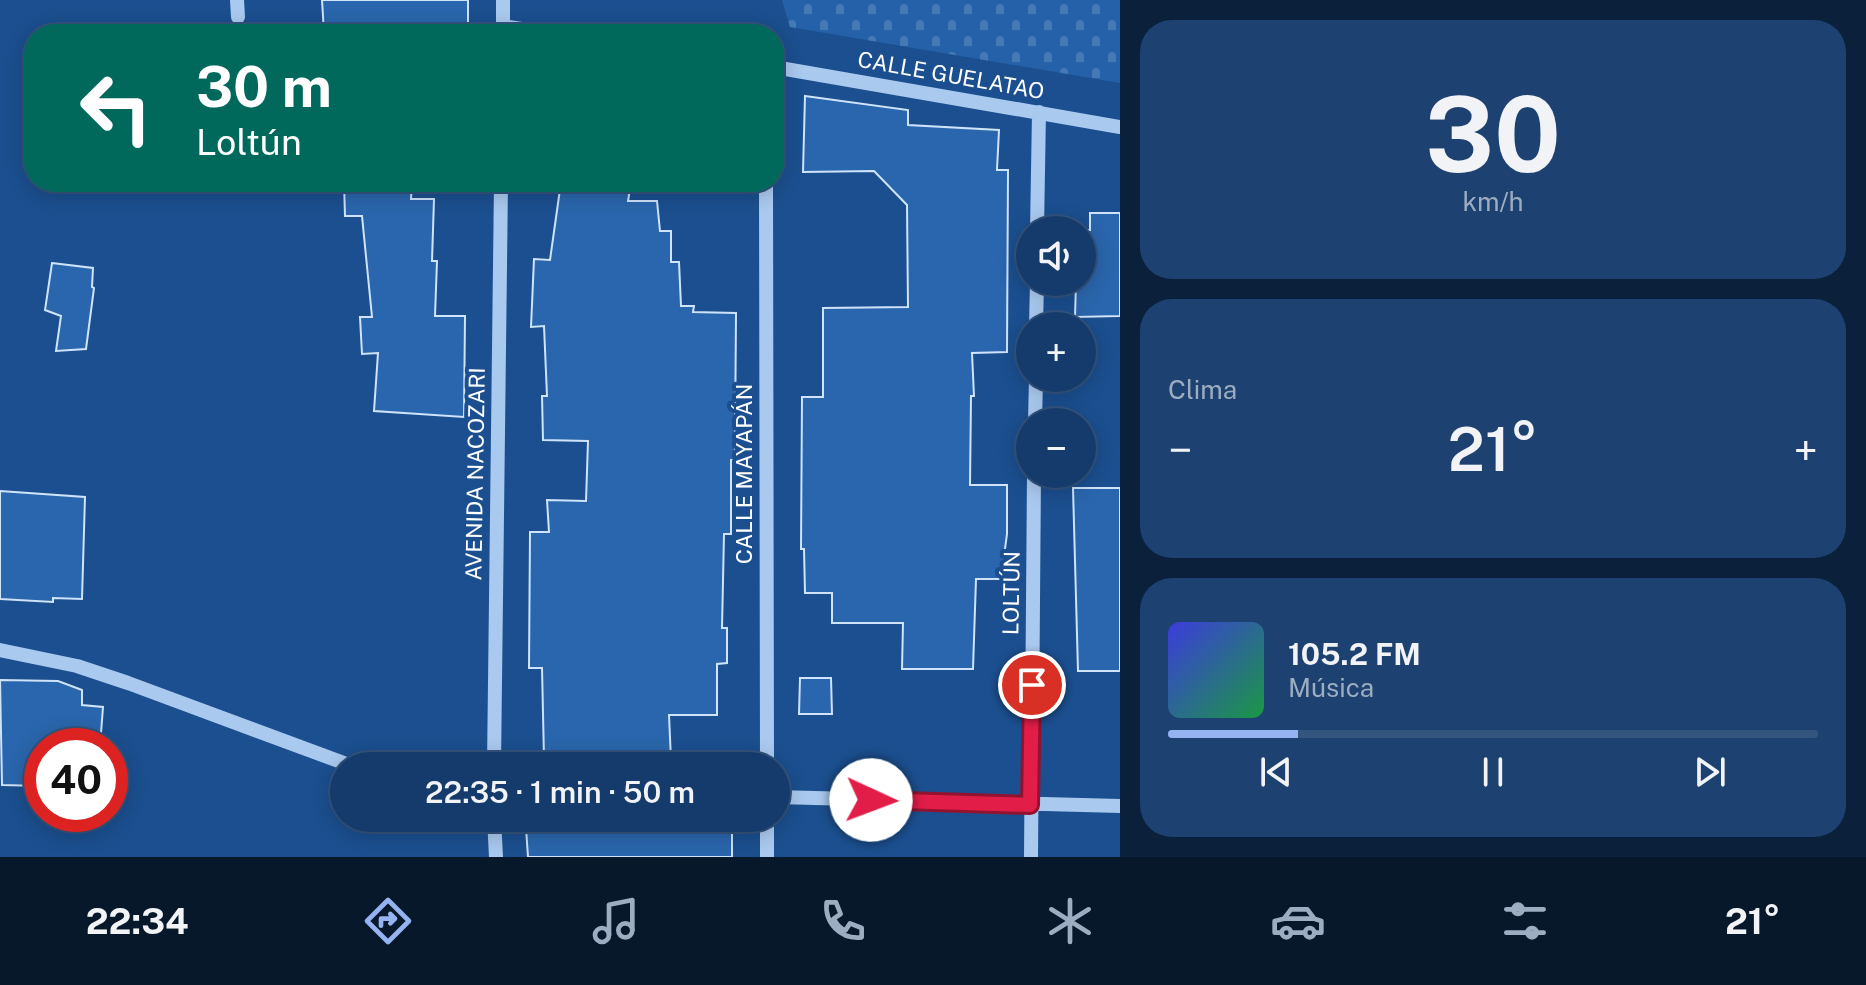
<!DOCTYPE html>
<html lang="es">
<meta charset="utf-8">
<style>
:root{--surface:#143b6b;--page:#1d4271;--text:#f1f3f6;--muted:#9dadc1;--line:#33557e;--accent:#95b2f1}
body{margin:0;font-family:"Public Sans",sans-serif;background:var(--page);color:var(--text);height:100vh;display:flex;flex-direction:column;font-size:30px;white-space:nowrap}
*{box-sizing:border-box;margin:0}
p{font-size:26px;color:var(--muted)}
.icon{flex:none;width:44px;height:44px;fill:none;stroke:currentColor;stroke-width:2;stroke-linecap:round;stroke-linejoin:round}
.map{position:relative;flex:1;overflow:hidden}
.side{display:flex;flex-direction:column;gap:20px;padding:20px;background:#0b203b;width:746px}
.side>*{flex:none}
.banner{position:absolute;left:24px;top:24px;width:760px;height:168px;border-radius:32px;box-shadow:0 4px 20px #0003,0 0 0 2px var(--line);background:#00695c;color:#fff;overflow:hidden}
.tools{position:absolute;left:1016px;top:216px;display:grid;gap:16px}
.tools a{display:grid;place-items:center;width:80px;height:80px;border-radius:50%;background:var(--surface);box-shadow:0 4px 20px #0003,0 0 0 2px var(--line);font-size:40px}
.speed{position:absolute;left:24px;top:728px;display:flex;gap:16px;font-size:40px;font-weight:700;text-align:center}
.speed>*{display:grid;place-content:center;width:104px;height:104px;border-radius:50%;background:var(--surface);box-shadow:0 4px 20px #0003,0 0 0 2px var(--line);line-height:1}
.speed .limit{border:12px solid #d22;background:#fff;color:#111}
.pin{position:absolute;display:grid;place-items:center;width:68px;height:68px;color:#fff;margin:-34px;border:4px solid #fff;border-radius:50%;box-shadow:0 2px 8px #0007}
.me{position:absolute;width:88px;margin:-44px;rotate:92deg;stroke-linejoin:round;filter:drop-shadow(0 0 6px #0008)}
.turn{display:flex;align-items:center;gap:28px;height:168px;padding:0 40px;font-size:36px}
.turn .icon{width:104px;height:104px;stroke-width:2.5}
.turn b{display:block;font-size:56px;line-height:68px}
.big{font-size:60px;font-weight:600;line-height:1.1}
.side .tile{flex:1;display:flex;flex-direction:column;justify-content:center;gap:12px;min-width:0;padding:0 28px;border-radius:32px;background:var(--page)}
.side .dial{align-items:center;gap:0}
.dial b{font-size:104px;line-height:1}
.song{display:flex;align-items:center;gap:24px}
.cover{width:96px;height:96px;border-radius:12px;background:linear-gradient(135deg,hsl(240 70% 55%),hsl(140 70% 35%))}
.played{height:8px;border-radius:4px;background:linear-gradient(90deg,var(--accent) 20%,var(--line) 20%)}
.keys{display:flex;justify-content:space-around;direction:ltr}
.heat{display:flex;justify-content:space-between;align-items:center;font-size:44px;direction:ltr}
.trip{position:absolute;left:330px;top:752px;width:460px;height:80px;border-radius:40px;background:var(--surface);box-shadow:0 4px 20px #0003,0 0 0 2px var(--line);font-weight:600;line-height:80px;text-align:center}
.menu{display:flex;height:128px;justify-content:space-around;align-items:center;background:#08182b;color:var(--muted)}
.menu .icon{width:56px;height:56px}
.menu .on{color:var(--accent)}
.menu b{font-size:36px;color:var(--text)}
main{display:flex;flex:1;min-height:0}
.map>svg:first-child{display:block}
</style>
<main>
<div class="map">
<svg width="1120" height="857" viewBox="0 0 1120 857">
<defs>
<pattern id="cemetery-stones" width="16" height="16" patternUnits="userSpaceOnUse" patternTransform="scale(2)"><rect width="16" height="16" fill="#2461a8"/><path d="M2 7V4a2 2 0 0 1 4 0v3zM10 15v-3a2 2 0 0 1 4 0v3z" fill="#4579b5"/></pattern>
</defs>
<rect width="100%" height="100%" fill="#1b4f8f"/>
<path fill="url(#cemetery-stones)" d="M782 0H1120V83L790 27Z"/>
<path fill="#2a66ad" stroke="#cfe3fa" stroke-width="2" d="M322 0H468V34L324 33Z
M805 96 908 110V125L999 130 997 170H1008L1007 352 972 353 974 396H971L970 485H1007V534L1001 579H976L973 669H902L903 623H832V593H805L804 549H801L802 397H823V308L908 307 907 205 874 171 803 172Z
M344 182H412L411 199H434L432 261H437L435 316H465L464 417 374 411 378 353 362 354 360 317H372L362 216H345Z
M561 182H581L630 189 628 201H657L660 231H671V262H679L681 306H694L693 312 736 313 735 443V460H731V534H724L722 628H727V663L717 664V715H669L671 760 544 759 542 668H529L530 532H549L547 500 586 501 588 441 543 440 542 396H547L544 326 531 327 534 259 550 260Z
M1090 213H1120V316L1075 317 1076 282H1082V230H1076H1090Z
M52 263 93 268 92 287 94 288 86 349 56 351 61 316 45 310Z
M1073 488H1120V671H1078Z
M0 491 85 497 82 599 53 598V602L0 599Z
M800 678H831L832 714H799Z
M0 680 58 681 82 690V705L103 707 100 746H42V786L2 785Z
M732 826V857H528L526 828Z"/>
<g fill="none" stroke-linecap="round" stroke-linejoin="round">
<path stroke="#a9c9ee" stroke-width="14" d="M237 0 238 17
M503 26 554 34
M503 34V0
M774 67 1120 127
M766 182 767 766
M1037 230 1039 112
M1036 326 1037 282
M1035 422 1036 378
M0 650 77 666 128 683 352 766
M494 766 501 182
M776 797 1120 806
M494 818 496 857
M767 857V818
M1031 857 1034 474"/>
</g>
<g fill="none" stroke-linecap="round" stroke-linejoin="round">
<defs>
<path id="route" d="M871 800 1030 805 1032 685"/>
</defs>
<use href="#route" stroke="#92132f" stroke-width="20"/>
<use href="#route" stroke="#e11d48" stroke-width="14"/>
</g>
<g text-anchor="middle" stroke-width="8" stroke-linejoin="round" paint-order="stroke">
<g font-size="22" fill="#fff" stroke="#1b4f8f">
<text transform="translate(951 75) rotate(10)" y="8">CALLE GUELATAO</text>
<text transform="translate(475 474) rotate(-89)" y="8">AVENIDA NACOZARI</text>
<text transform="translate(744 474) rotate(-90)" y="8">CALLE MAYAPÁN</text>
<text transform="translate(1011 593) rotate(-89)" y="8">LOLTÚN</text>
</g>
</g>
</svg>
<div class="tools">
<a><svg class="icon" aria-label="sound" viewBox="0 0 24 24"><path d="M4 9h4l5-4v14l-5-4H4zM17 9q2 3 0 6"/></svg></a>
<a>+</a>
<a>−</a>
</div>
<div class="speed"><div class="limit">40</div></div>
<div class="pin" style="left:1032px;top:685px;background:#d93025"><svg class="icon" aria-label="arrive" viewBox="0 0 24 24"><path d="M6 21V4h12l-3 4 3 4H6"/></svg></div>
<svg class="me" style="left:871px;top:800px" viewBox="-20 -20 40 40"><circle r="19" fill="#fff"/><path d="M0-13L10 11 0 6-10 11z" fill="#e11d48"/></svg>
<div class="trip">22:35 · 1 min · 50 m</div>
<div class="banner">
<div class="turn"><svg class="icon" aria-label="left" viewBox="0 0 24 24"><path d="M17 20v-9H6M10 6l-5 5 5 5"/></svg><div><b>30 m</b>Loltún</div></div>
</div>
</div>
<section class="side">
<div class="tile dial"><b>30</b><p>km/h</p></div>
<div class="tile"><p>Clima</p>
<div class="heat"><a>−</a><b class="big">21°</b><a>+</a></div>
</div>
<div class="tile">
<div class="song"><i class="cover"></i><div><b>105.2 FM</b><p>Música</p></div></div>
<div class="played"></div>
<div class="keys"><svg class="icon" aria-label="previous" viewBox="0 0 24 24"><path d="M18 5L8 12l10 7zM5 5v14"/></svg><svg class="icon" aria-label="pause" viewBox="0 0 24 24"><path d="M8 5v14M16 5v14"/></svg><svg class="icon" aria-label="next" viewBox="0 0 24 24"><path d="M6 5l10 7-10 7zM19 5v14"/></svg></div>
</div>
</section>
</main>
<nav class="menu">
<b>22:34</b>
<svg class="icon on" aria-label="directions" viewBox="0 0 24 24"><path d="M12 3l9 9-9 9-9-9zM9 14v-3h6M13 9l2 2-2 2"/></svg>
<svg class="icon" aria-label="music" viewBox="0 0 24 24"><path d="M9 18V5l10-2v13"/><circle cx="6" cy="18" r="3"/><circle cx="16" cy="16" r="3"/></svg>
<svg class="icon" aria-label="phone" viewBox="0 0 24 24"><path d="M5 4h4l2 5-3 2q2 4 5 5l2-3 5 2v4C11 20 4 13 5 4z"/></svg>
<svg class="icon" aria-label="climate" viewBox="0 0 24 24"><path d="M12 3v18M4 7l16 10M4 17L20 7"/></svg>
<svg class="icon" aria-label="car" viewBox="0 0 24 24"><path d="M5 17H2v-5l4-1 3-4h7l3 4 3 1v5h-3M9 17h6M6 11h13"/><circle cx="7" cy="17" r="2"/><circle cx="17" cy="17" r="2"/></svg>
<svg class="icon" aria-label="filters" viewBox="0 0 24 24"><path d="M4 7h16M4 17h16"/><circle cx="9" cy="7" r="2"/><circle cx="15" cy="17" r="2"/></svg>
<b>21°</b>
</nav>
